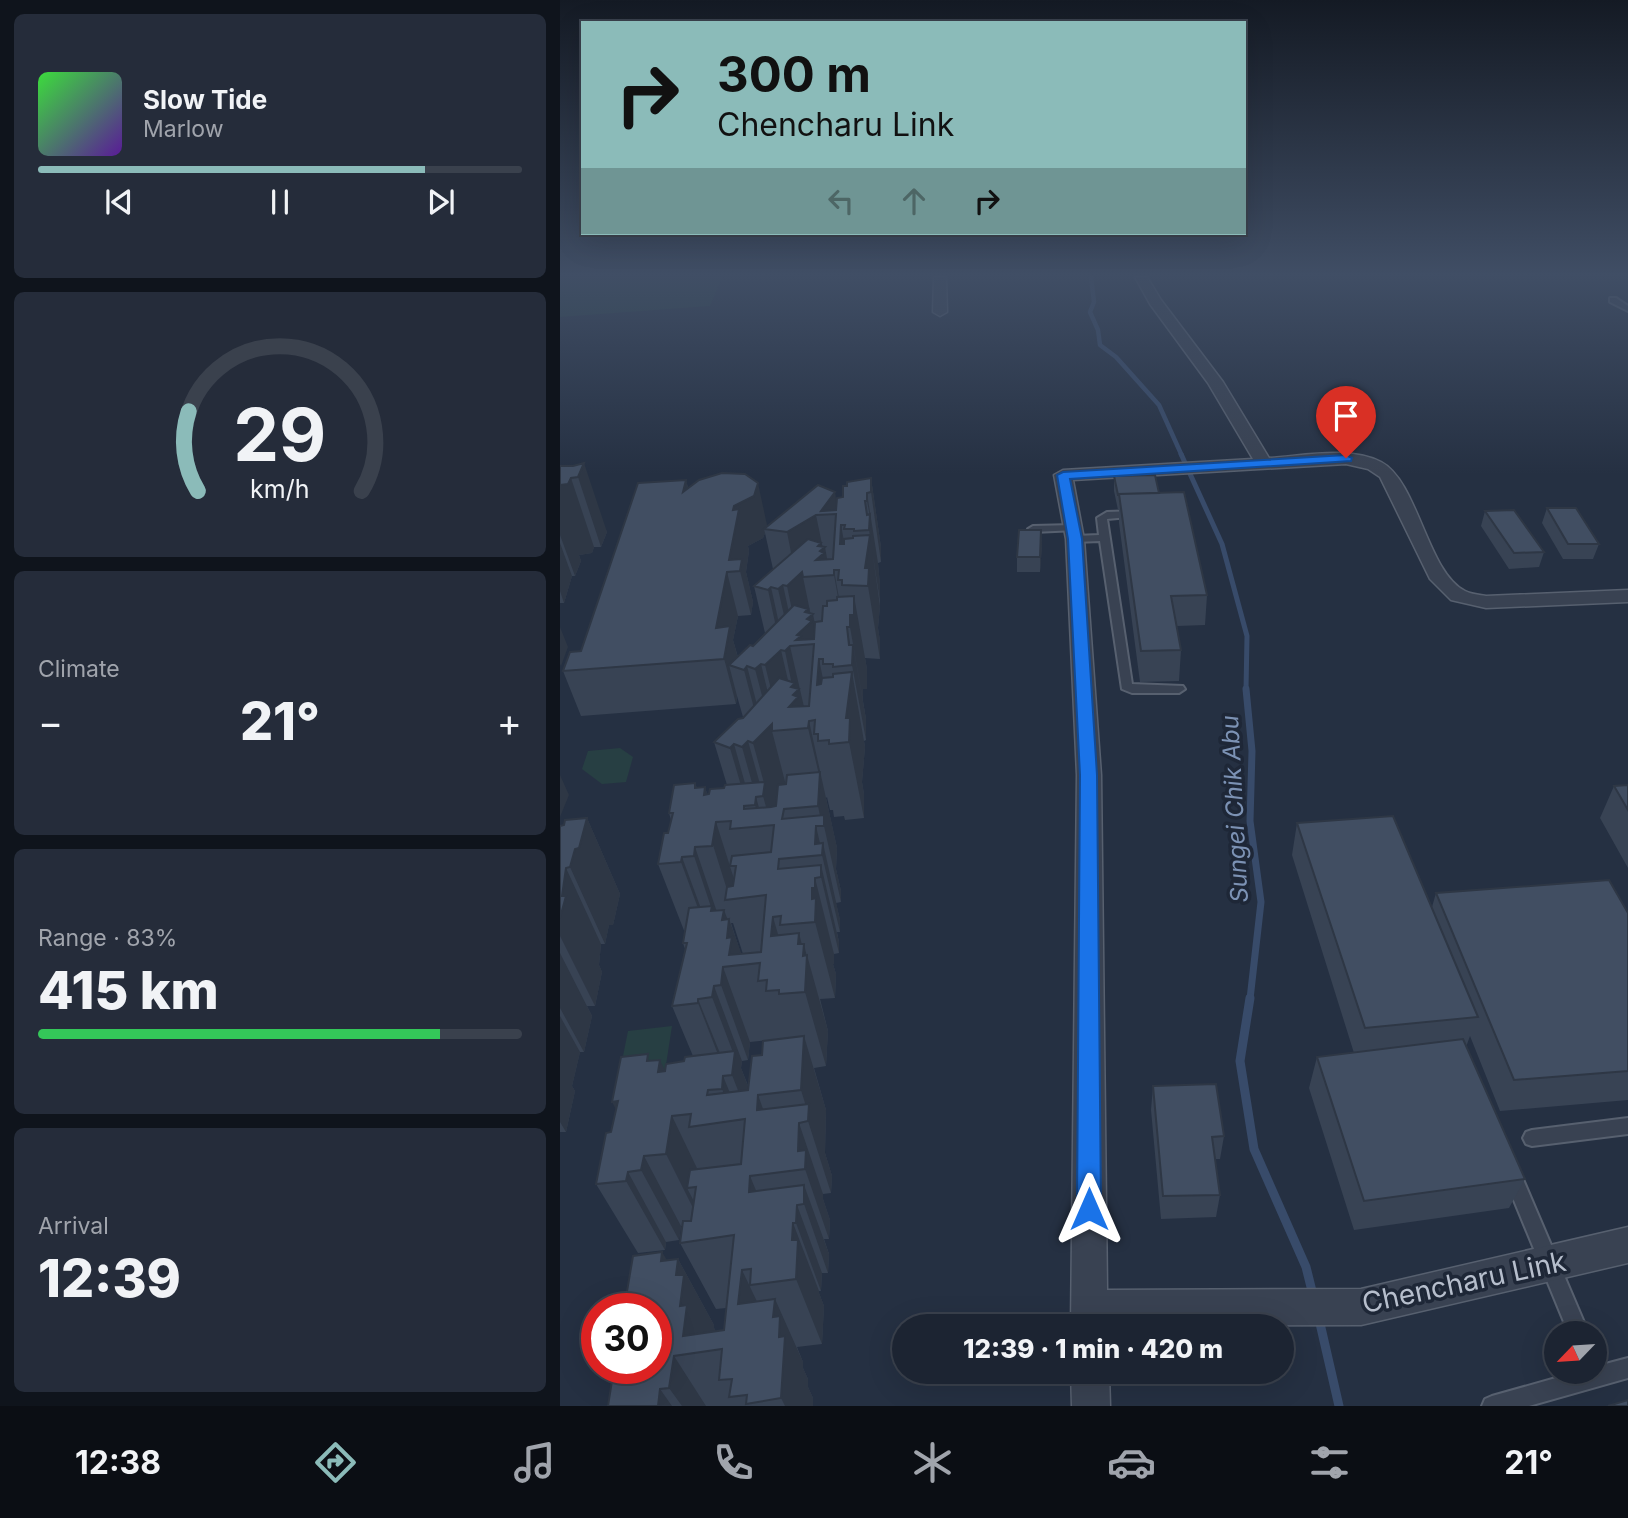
<!DOCTYPE html>
<meta charset="utf-8">
<style>
:root{--surface:#1c2432;--page:#252c3a;--text:#f1f3f6;--muted:#a0a4ac;--line:#3a414d;--accent:#8bbbb9}
body{margin:0;font-family:Inter,sans-serif;background:var(--page);color:var(--text);height:100vh;display:flex;flex-direction:column;font-size:26px;white-space:nowrap}
*{box-sizing:border-box;margin:0}
p{font-size:23px;color:var(--muted)}
.icon{flex:none;width:38px;height:38px;fill:none;stroke:currentColor;stroke-width:2;stroke-linecap:round;stroke-linejoin:round}
.map{position:relative;flex:1;overflow:hidden}
.sheet{display:flex;flex-direction:column;gap:14px;padding:14px;background:#0f141c;width:560px}
.sheet>*{flex:none}
.top-card{position:absolute;left:21px;top:21px;width:665px;height:214px;border-radius:0px;box-shadow:0 7px 28px #0002,0 0 0 2px var(--line);background:#8bbbb9;color:#111;overflow:hidden}
.needle{width:46px;rotate:245deg}
.buttons{position:absolute;left:984px;top:1321px;display:grid;gap:14px}
.buttons a{display:grid;place-items:center;width:63px;height:63px;border-radius:50%;background:var(--surface);box-shadow:0 7px 28px #0002,0 0 0 2px var(--line);font-size:35px}
.speed{position:absolute;left:21px;top:1293px;display:flex;gap:14px;font-size:35px;font-weight:700;text-align:center}
.speed>*{display:grid;place-content:center;width:91px;height:91px;border-radius:50%;background:var(--surface);box-shadow:0 7px 28px #0002,0 0 0 2px var(--line);line-height:1}
.speed .limit{border:10px solid #d22;background:#fff;color:#111}
.pin{position:absolute;display:grid;place-items:center;width:60px;height:60px;color:#fff;margin:-72px -30px;border-radius:50% 50% 50% 0;rotate:-45deg;box-shadow:0 0 7px #0007}
.pin .icon{rotate:45deg}
.me{position:absolute;width:77px;margin:-38px;rotate:0deg;stroke-linejoin:round;filter:drop-shadow(0 0 5px #0008)}
.turn{display:flex;align-items:center;gap:24px;height:147px;padding:0 21px;font-size:32px}
.turn .icon{width:91px;height:91px;stroke-width:2.5}
.turn b{display:block;font-size:49px;line-height:60px}
.lanes{display:flex;align-items:center;height:66px;padding:0 21px;background:#0003;justify-content:center;gap:35px;direction:ltr}
.lanes .off{opacity:.35}
.big{font-size:52px;font-weight:800;line-height:1.1}
.sheet .card{flex:1;display:flex;flex-direction:column;justify-content:center;gap:10px;min-width:0;padding:0 24px;border-radius:10px;background:var(--page)}
.sheet .dial{align-items:center;gap:0}
.dial svg{height:182px;overflow:visible;fill:none;stroke:var(--line);stroke-width:7;stroke-linecap:round;text-anchor:middle}
.dial text{fill:var(--text);stroke:none}
.song{display:flex;align-items:center;gap:21px}
.cover{width:84px;height:84px;border-radius:10px;background:linear-gradient(135deg,hsl(120 70% 55%),hsl(270 70% 35%))}
.played{height:7px;border-radius:4px;background:linear-gradient(90deg,var(--accent) 80%,var(--line) 80%)}
.keys{display:flex;justify-content:space-around;direction:ltr}
.heat{display:flex;justify-content:space-between;align-items:center;font-size:38px;direction:ltr}
.charge{height:10px;border-radius:5px;background:linear-gradient(90deg,#34c759 83%,var(--line) 0)}
.trip{position:absolute;left:332px;top:1314px;width:402px;height:70px;border-radius:35px;background:var(--surface);box-shadow:0 7px 28px #0002,0 0 0 2px var(--line);font-weight:800;line-height:70px;text-align:center}
.dock{display:flex;height:112px;justify-content:space-around;align-items:center;background:#0b0e14;color:var(--muted)}
.dock .icon{width:49px;height:49px}
.dock .active{color:var(--accent)}
.dock b{font-size:32px;color:var(--text)}
main{display:flex;flex:1;min-height:0}
.map>svg:first-child{display:block}
</style>
<main>
<section class="sheet">
<div class="card">
<div class="song"><i class="cover"></i><div><b>Slow Tide</b><p>Marlow</p></div></div>
<div class="played"></div>
<div class="keys"><svg class="icon" aria-label="previous" viewBox="0 0 24 24"><path d="M18 5L8 12l10 7zM5 5v14"/></svg><svg class="icon" aria-label="pause" viewBox="0 0 24 24"><path d="M8 5v14M16 5v14"/></svg><svg class="icon" aria-label="next" viewBox="0 0 24 24"><path d="M6 5l10 7-10 7zM19 5v14"/></svg></div>
</div>
<div class="card dial"><svg viewBox="0 0 100 80">
<path d="M14 69A42 42 0 1 1 86 69"/>
<path d="M14 69A42 42 0 0 1 10 34" stroke="#8bbbb9"/>
<text x="50" y="56" font-size="32" font-weight="700">29</text>
<text x="50" y="72" font-size="11">km/h</text>
</svg></div>
<div class="card"><p>Climate</p>
<div class="heat"><a>−</a><b class="big">21°</b><a>+</a></div>
</div>
<div class="card"><p>Range · 83%</p><b class="big">415 km</b><div class="charge"></div></div>
<div class="card"><p>Arrival</p><b class="big">12:39</b></div>
</section>
<div class="map">
<svg width="1068" height="1406" viewBox="0 0 1068 1406">
<rect width="100%" height="100%" fill="#253042"/>
<path fill="#273f43" d="M0 277H162L150 306 0 317Z
M60 748 73 757 66 782 42 784 22 769 28 751Z
M112 1026 102 1091 54 1101 68 1031Z"/>
<g fill="none" stroke-linecap="round" stroke-linejoin="round">
<path stroke="#384b6a" stroke-width="4.5" d="M531 277 534 302 530 312 538 330 540 345 556 357 599 405 622 456"/>
<path stroke="#384b6a" stroke-width="5" d="M621 454 662 544 687 636 686 690"/>
<path stroke="#384b6a" stroke-width="7" d="M686 689 692 751 690 821 701 902 690 999"/>
<path stroke="#384b6a" stroke-width="9" d="M690 998 680 1061 694 1149 746 1267 753 1295
M759 1319 779 1406"/>
<defs>
<path id="lane" d="M1050 298H1056L1068 306V311L1050 302Z
M576 511 581 514 580 516 547 519 572 684 623 686 625 689 619 693H572L562 689 540 541 515 542 510 539 515 536 539 535 537 518 547 512Z
M513 525 517 526V530L473 532 468 529 473 526Z
M1068 1118V1134L972 1146 966 1144 963 1138 966 1132 972 1130Z
M953 1167 959 1170 1029 1334H1009L944 1176 947 1170Z
M1068 1358V1378L969 1406H922L925 1399 932 1396 1017 1372H1034V1367Z"/>
<path id="street" d="M374 277H386L387 312 380 316 373 312Z
M575 277H587L601 300 663 382 709 458C743 456 789 446 821 462 858 481 867 572 905 591 911 594 920 595 926 596L1068 590V602L926 608 891 600 870 579 820 477 808 469 786 464 513 480 524 539 541 775 547 1290 801 1289 1068 1227V1263L801 1325 511 1326 517 775 506 539 494 475 503 470 693 459 648 383 590 304Z
M511 1372H549L550 1406H512Z"/>
</defs>
<use href="#lane" stroke="#57606f" stroke-width="4"/>
<use href="#street" stroke="#57606f" stroke-width="3"/>
<use href="#lane" fill="#394252" fill-rule="evenodd"/>
<use href="#street" fill="#394252" fill-rule="evenodd"/>
</g>
<path fill="#384354" fill-rule="evenodd" d="M0 466H13L47 532 41 547H34L32 553 19 555 21 561 15 576H12L4 603H0Z
M554 476 599 493 647 595 645 625 617 626 621 650 619 681 580 682 559 523V510H558L554 491Z
M311 478 321 547V562L318 563 320 585V606L318 628 320 641V659L305 658 307 669V689H303V701L306 719V740L304 741 305 747 302 782 304 794V818L285 820 284 816 274 817 273 810H270L267 797 266 798 277 848 276 869 281 891V902L276 903 280 920V932H277L279 942V953L274 954V964H273L276 974 275 998 260 999 268 1031 266 1066 254 1068 266 1110 265 1153 272 1176 271 1193 263 1194V1199L270 1220 269 1239H264L269 1254 268 1273H262L261 1291H259V1293L264 1306 262 1344 237 1347 243 1362V1368L248 1379V1387L253 1398V1406H48L96 1368 107 1261 118 1259 154 1325V1328L156 1332 164 1330 166 1308 156 1309 120 1243 122 1226H121L119 1240 106 1242 105 1250 78 1253 36 1184 51 1132 91 1060 105 1071 133 1056 112 1006 125 949 123 943 125 933 98 864 108 833 111 820 109 813 135 783 137 788 145 787 147 794 164 788 167 785 154 742 183 717 177 696 176 704 21 716 3 671 21 651 126 480 128 488 207 525 206 528 277 504 283 497 287 486ZM205 533 213 569 194 586 205 633 193 646 178 657 173 640 178 616 191 615 193 602 186 572 189 551 188 546 203 538ZM171 923H173L183 954H181ZM217 1039 202 1055 189 1088 181 1068 182 1061 188 1060 190 1042Z
M987 508 1039 544 1033 559H1003L982 523Z
M925 511 984 552 979 567 949 569 921 526Z
M481 530 482 545 480 572H457V557Z
M1068 785V868L1040 818 1054 786Z
M27 818 60 894 53 925H49L45 944H41L39 965 42 972 35 1006H27L32 1016 24 1052H20L12 1086 15 1091 6 1132H0V826Z
M737 823 872 907 876 893 1068 913V1100L940 1111 910 1036 906 1047 965 1179 949 1208 794 1230 749 1088 757 1057 794 1053 732 855Z
M593 1086 664 1136 660 1159H655L660 1195 656 1217 601 1219 591 1110Z"/>
<path fill="#2e3745" d="M24 463 47 532 41 547 18 477Z
M11 478 34 547 32 553 19 555 21 561 15 576 0 535V485Z
M311 478 321 547V562L311 492Z
M126 480 137 522 123 492Z
M198 483 207 525 206 530 204 529 205 533 203 538 188 546 189 551 186 572 193 602 191 615 180 571 169 560 174 506Z
M275 492 281 529V525L292 585H287L276 514 261 511Z
M307 493 318 563 320 585V601L309 530 310 517 307 501Z
M256 515 263 549 265 547 270 575 243 577 251 616 253 614 262 659H259L274 734 257 685 254 644 237 645V634L227 586 236 578 227 532Z
M481 530 482 545 480 572V557Z
M310 535 320 606 318 628 320 641V659L305 568Z
M0 543 12 576 4 603 0 591Z
M274 570 287 643V648L274 575Z
M167 572 178 616 173 640 181 669 169 665 177 696 176 704 156 628Z
M223 585 236 645 231 646 218 589Z
M211 587 225 651 230 646 247 720 221 730 205 665 221 650 233 702 231 687 232 685 225 651 221 650 208 590Z
M294 596 307 669V689H303V701L290 627V615Z
M0 627 8 647 1 666 0 664Z
M287 627 292 656 293 645 306 719V740L292 665Z
M201 664 217 730 212 731 230 801 214 825H211L203 796 196 797 182 747 188 741 203 795 204 783 193 743 201 735 184 670 187 666 204 732 210 726 195 669Z
M292 672 305 747 302 782 304 794V818L289 742 286 718Z
M249 721 277 848 276 869 281 891V902L264 826H262L258 806 260 779 248 728Z
M174 744 191 805 187 806 170 748Z
M0 775 9 795 0 817Z
M135 783 153 838 144 795 145 787 180 898 170 899 135 788Z
M196 797 204 826H201L195 805Z
M27 818 60 894 53 925H49L45 944 10 867 15 849Z
M256 826 262 852 263 843 280 920V932L262 855 255 844Z
M135 847 161 924 151 911V907L134 856Z
M122 857 150 933 149 938 121 862Z
M261 865 279 942V953L261 877Z
M6 868 41 944 39 965 42 972 35 1006 0 936V914Z
M255 878 274 954V964H273L276 974 275 998 255 922 252 899V888Z
M164 910 169 923V919L185 964 169 955 162 920Z
M213 917 235 993 211 936Z
M239 933 243 949 244 944 247 957V955L268 1031 266 1066 245 992 238 944Z
M0 953 32 1016 24 1052 0 1008Z
M163 967 190 1042 188 1060 161 985Z
M154 986 182 1061 181 1068 197 1110 198 1095 224 1167 200 1147 172 1075 174 1055 152 997Z
M138 999 168 1073 166 1075 138 1003Z
M0 1016 20 1052 12 1086 15 1091 6 1132 0 1122Z
M244 1036 266 1110 265 1153 272 1176 271 1193 248 1121V1113L241 1090Z
M100 1060 125 1114 98 1072Z
M163 1076 181 1120 175 1121 162 1089Z
M58 1101 84 1156 121 1226 119 1240 81 1170 83 1160 52 1102Z
M112 1116 146 1187H136L127 1188 142 1217 141 1224 106 1154Z
M239 1123 263 1194V1199L270 1220 269 1239 245 1169 238 1151Z
M68 1172 106 1242 105 1250 66 1181Z
M190 1176 219 1246 189 1192Z
M244 1185 269 1254 268 1273 244 1204Z
M237 1205 262 1273 261 1291 236 1223Z
M233 1223 259 1291V1293L264 1306 262 1344 236 1279 232 1240Z
M102 1252 116 1275 118 1259 154 1325V1328L160 1339 123 1336 120 1306 101 1261Z
M182 1270 213 1335 178 1304Z
M215 1299 243 1362V1368L248 1379V1387L253 1398V1406H225L221 1398 219 1337 213 1317Z
M114 1356 146 1406H122L109 1388Z
M100 1389 112 1406H98Z"/>
<path fill="#414e62" stroke="#2e3745" stroke-width="2" d="M24 463 18 477 11 478 8 484 0 485V466H13Z
M162 473 185 474 198 483 194 496 174 506 173 510 179 509 169 560 182 559 180 571 167 572 156 628 170 626 164 659 3 671 10 652 21 651 78 483 126 480 123 492 139 480Z
M595 475 599 493 559 494V495H558L554 476Z
M311 478V492L307 493V501H305L307 515 310 514 309 530 294 531V529H284L285 525H281L280 544H284V539L293 538V536L310 535 305 568H309L308 586 282 585V580H278L279 570H274V575L243 577 242 572 227 586 223 585 218 589 211 587 208 590 194 586 248 539 261 543 258 546 265 547 260 551 264 553 256 560 273 559 276 514 256 515 227 532 204 529 258 485 275 492 261 511 276 510 277 498 283 497V486H287V482Z
M624 492 647 595 611 596 621 650 581 651 559 494Z
M987 508H1016L1039 544H1008Z
M954 510 984 552 954 553 925 511Z
M459 530H481L480 557H457Z
M294 596V615H290V627H287L289 645H293L292 665 273 667V664H263V659H259L257 685 261 684 262 678 273 677V674L292 672 286 718H290L289 742 269 744V740L258 741V734H254L255 720 249 721 248 728 212 731V724L193 743 188 741 182 747 174 744 170 748 154 742 178 719 183 718 219 678 235 683 231 687 239 689 233 695 238 697 229 707 249 706 254 644 230 646 225 651 221 650 205 665 201 664 195 669 187 666 184 670 169 665 190 645 193 646 234 605 248 609 245 612 253 614 247 619 252 621 237 635 241 636 236 640 254 639 255 622 262 621 263 606H267V601L277 600V597Z
M260 772 258 806 224 809 222 819 264 815V826H256L255 844 263 843 262 855 219 859 218 869 261 865V877L255 878V888H252V899L256 898 255 922 220 925 221 916 213 917 211 936 239 933 238 944H244L243 956 247 955 245 992 219 994V990L206 991 207 980 198 981 200 963 163 967 161 985 154 986 152 997 138 999V1003L112 1006 127 943H123L129 908 152 906 151 911 164 910 162 920 169 919 167 938 172 937 169 955 201 952 206 895 165 900 167 887 173 886 176 866H170L172 856 211 852 214 825 170 829 171 821 156 822 152 846 135 847 134 856 122 857 121 862 98 864 104 833H108L113 813H109L114 785 135 783V788L145 787 144 795 149 794 150 789 164 788 165 785 205 782 203 796 196 797 195 805 184 806V809L211 807 216 806 218 785 226 784 227 775Z
M1068 785V810L1054 786Z
M833 816 918 1017 805 1028 737 823Z
M27 818 19 848 15 849 10 867 6 868 2 896H6L0 918V826L4 825 5 820Z
M1049 880 1068 913V1071L954 1080 876 893Z
M244 1036 241 1090 198 1095 197 1110 249 1104 248 1121 239 1123 238 1151 246 1150 245 1169 190 1176 189 1192 244 1185V1204L237 1205 236 1223H233L232 1240H238L236 1279 190 1285 191 1269 182 1270 178 1304 215 1299 213 1317 220 1316 219 1337 225 1336 221 1398 186 1404 187 1395 169 1397 172 1379 159 1380 162 1349 114 1356 109 1388 100 1389 98 1406H48L54 1368H96V1309H64L73 1256 102 1252 101 1261 118 1259 116 1275H124L120 1306 127 1305 123 1336 164 1330 174 1235 120 1243 123 1221H131L136 1187 127 1188 130 1170 181 1164 185 1119 129 1127 131 1114 112 1116 106 1154 84 1156 81 1170 68 1172 66 1181 36 1184 46 1133 51 1132 58 1101 52 1102 61 1057 88 1054 87 1061 100 1060 98 1072 105 1071 106 1064 124 1061 125 1057 175 1051 172 1075 163 1076 162 1089 148 1090 147 1095 188 1090 192 1056 202 1055 203 1041Z
M903 1039 965 1179 804 1201 757 1057Z
M656 1084 664 1136 652 1137 660 1195 603 1196 593 1086Z
M1068 1400V1406H1048Z"/>
<linearGradient id="sky" x2="0" y2="1"><stop stop-color="#141a24"/><stop offset="0.58" stop-color="#404e65"/><stop offset="1" stop-color="#404e65" stop-opacity="0"/></linearGradient>
<rect width="1068" height="474" fill="url(#sky)"/>
<path fill="#1a73e8" stroke="#114b97" stroke-width="2" d="M786 455 792 458 791 461 510 479 522 539 537 775 541 1209 537 1217 529 1221 520 1217 517 1209 520 775 508 539 497 475 503 472Z"/>
<g text-anchor="middle" stroke-width="7" stroke-linejoin="round" paint-order="stroke">
<g font-size="24" font-style="italic" fill="#7c92b4" stroke="#1e2737">
<text transform="translate(675 809) rotate(-93)" y="8">Sungei Chik Abu</text>
</g>
<g font-size="28" fill="#b6becc" stroke="#1e2737">
<text transform="translate(904 1282) rotate(-12)" y="10">Chencharu Link</text>
</g>
</g>
</svg>
<div class="buttons">
<a><svg class="needle" viewBox="-14 -14 28 28"><path d="M0-13l5 13h-10z" fill="#e53935"/><path d="M0 13l5-13h-10z" fill="#a0a4ac"/></svg></a>
</div>
<div class="speed"><div class="limit">30</div></div>
<div class="pin" style="left:786px;top:458px;background:#d93025"><svg class="icon" aria-label="arrive" viewBox="0 0 24 24"><path d="M6 21V4h12l-3 4 3 4H6"/></svg></div>
<svg class="me" style="left:529px;top:1209px" viewBox="-20 -20 40 40"><path d="M0-17L14 15 0 8-14 15z" fill="#1a73e8" stroke="#fff" stroke-width="4"/></svg>
<div class="trip">12:39 · 1 min · 420 m</div>
<div class="top-card">
<div class="turn"><svg class="icon" aria-label="right" viewBox="0 0 24 24"><path d="M7 20v-9h11M14 6l5 5-5 5"/></svg><div><b>300 m</b>Chencharu Link</div></div>
<div class="lanes"><svg class="icon off" aria-label="left" viewBox="0 0 24 24"><path d="M17 20v-9H6M10 6l-5 5 5 5"/></svg><svg class="icon off" aria-label="ahead" viewBox="0 0 24 24"><path d="M12 20V5M6 11l6-6 6 6"/></svg><svg class="icon" aria-label="right" viewBox="0 0 24 24"><path d="M7 20v-9h11M14 6l5 5-5 5"/></svg></div>
</div>
</div>
</main>
<nav class="dock">
<b>12:38</b>
<svg class="icon active" aria-label="directions" viewBox="0 0 24 24"><path d="M12 3l9 9-9 9-9-9zM9 14v-3h6M13 9l2 2-2 2"/></svg>
<svg class="icon" aria-label="music" viewBox="0 0 24 24"><path d="M9 18V5l10-2v13"/><circle cx="6" cy="18" r="3"/><circle cx="16" cy="16" r="3"/></svg>
<svg class="icon" aria-label="phone" viewBox="0 0 24 24"><path d="M5 4h4l2 5-3 2q2 4 5 5l2-3 5 2v4C11 20 4 13 5 4z"/></svg>
<svg class="icon" aria-label="climate" viewBox="0 0 24 24"><path d="M12 3v18M4 7l16 10M4 17L20 7"/></svg>
<svg class="icon" aria-label="car" viewBox="0 0 24 24"><path d="M5 17H2v-5l4-1 3-4h7l3 4 3 1v5h-3M9 17h6M6 11h13"/><circle cx="7" cy="17" r="2"/><circle cx="17" cy="17" r="2"/></svg>
<svg class="icon" aria-label="filters" viewBox="0 0 24 24"><path d="M4 7h16M4 17h16"/><circle cx="9" cy="7" r="2"/><circle cx="15" cy="17" r="2"/></svg>
<b>21°</b>
</nav>
